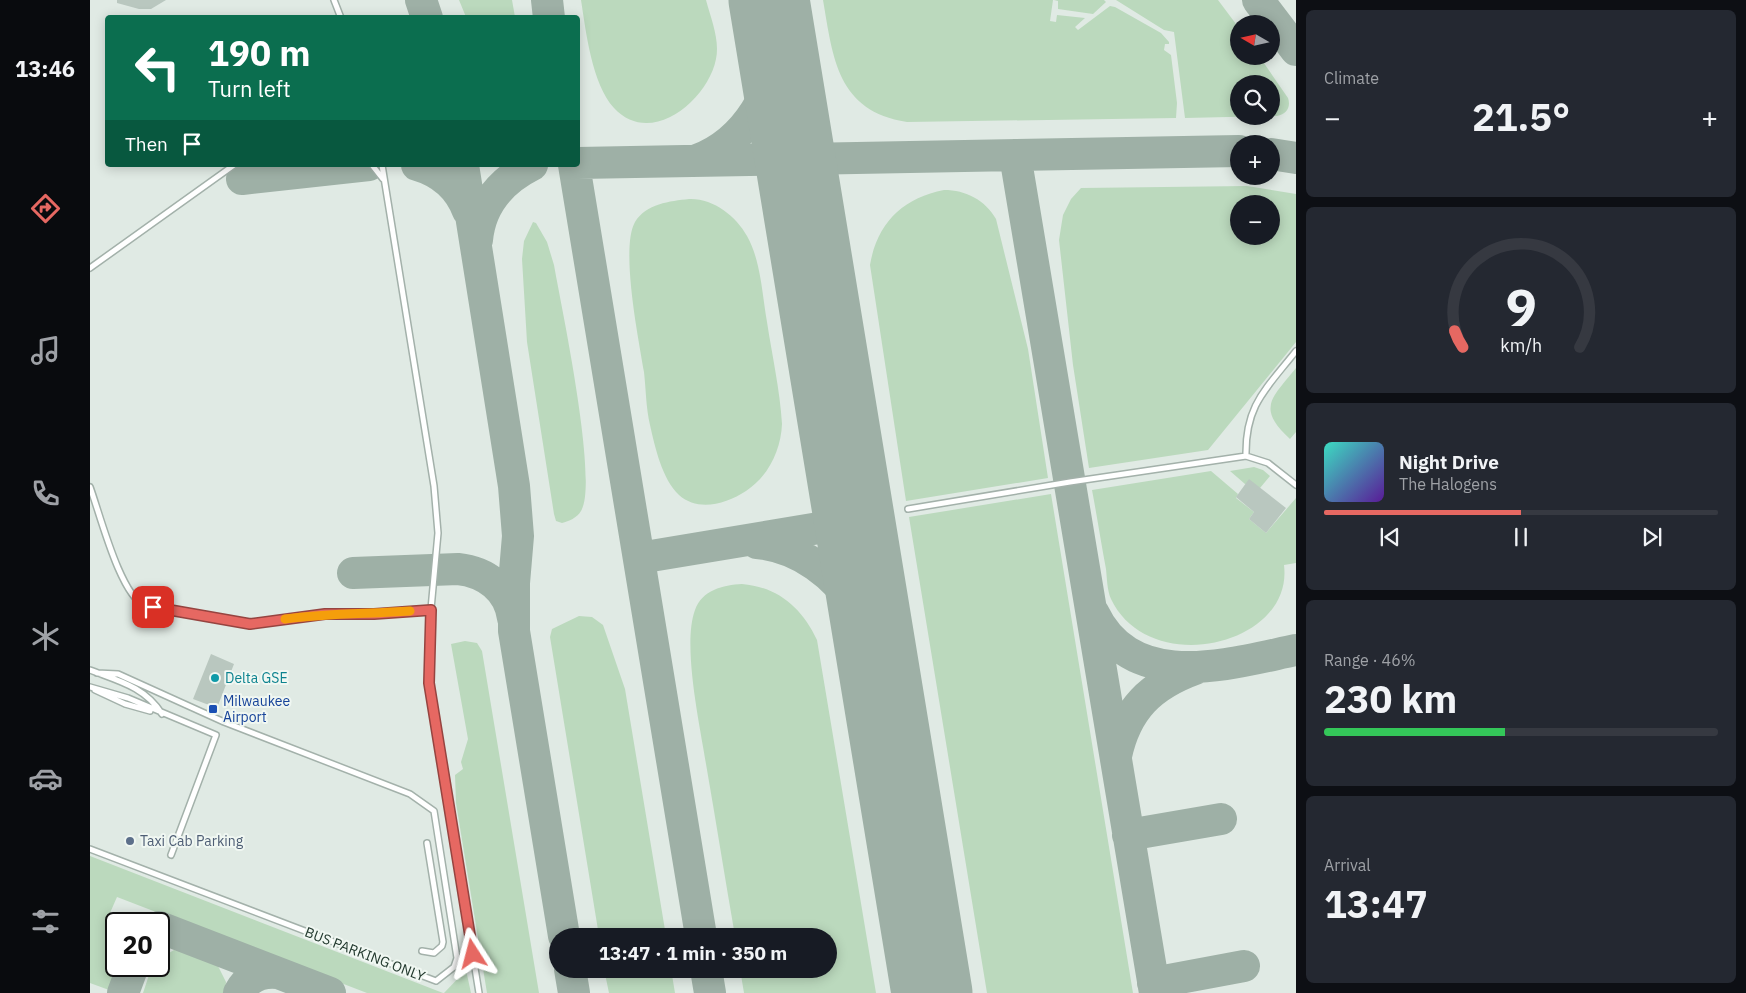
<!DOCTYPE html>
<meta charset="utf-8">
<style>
:root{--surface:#171b24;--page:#242831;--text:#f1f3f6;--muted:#9ea1a6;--line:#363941;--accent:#e66862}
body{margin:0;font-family:"IBM Plex Sans",sans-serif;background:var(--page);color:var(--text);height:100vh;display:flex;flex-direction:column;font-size:19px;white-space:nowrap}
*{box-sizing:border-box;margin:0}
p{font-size:16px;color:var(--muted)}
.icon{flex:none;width:28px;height:28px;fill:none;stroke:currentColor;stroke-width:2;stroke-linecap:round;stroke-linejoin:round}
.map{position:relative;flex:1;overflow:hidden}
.sheet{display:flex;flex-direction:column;gap:10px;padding:10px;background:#0d0f14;width:450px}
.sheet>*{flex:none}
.banner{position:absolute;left:15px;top:15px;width:475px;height:152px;border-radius:5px;box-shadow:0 2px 12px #0003;background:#0b6e4f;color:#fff;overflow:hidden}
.needle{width:32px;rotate:279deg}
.tools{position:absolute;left:1140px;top:15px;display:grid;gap:10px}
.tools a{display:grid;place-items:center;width:50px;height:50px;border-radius:50%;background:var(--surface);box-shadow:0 2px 12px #0003;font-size:25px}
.speed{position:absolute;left:15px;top:912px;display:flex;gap:10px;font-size:25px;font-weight:700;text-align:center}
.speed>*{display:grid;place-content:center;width:65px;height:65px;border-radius:50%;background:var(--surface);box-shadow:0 2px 12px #0003;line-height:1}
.speed .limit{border:2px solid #111;border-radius:8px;background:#fff;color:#111}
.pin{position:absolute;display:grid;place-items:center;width:42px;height:42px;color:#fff;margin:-21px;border-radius:10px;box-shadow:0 2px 8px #0006}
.me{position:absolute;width:55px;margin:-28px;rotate:351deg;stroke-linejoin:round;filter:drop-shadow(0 0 4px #0008)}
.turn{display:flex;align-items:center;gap:18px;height:105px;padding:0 20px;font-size:22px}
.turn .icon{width:65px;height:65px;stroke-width:2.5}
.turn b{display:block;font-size:35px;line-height:42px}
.then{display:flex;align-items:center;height:48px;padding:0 20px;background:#0003;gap:10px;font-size:19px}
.big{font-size:38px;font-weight:700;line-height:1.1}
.sheet .tile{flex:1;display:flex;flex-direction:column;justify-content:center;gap:8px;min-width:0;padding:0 18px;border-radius:8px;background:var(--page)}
.sheet .dial{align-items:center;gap:0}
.dial svg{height:130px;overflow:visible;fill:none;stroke:var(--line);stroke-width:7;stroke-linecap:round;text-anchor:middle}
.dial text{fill:var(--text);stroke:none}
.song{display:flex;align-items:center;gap:15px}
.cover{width:60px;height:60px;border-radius:8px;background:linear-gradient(135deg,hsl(170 70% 55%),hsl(270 70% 35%))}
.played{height:5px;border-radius:2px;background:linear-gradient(90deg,var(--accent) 50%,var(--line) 50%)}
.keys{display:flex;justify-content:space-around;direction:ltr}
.heat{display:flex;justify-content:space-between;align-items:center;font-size:28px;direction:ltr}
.charge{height:8px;border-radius:4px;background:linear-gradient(90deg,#34c759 46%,var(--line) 0)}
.trip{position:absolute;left:459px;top:928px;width:288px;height:50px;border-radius:25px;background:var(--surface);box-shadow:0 2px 12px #0003;font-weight:700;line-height:50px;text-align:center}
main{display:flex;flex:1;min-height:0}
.menu{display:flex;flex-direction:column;width:90px;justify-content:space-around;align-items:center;background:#090b0e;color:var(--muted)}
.menu .icon{width:35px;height:35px}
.menu .active{color:var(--accent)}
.menu b{font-size:22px;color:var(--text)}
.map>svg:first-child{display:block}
</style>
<main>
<nav class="menu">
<b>13:46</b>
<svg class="icon active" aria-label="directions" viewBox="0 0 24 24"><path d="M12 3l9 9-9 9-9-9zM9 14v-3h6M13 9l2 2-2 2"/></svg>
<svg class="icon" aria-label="music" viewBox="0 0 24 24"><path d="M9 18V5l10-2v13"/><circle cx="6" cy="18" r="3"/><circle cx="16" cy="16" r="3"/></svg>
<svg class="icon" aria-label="phone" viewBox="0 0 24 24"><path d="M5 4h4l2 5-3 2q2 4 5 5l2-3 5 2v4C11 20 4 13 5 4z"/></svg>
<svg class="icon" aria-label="climate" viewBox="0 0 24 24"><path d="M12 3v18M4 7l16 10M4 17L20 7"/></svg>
<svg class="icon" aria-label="car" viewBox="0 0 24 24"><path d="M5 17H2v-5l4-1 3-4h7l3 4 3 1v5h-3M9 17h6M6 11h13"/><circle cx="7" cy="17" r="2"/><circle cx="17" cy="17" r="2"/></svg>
<svg class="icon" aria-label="filters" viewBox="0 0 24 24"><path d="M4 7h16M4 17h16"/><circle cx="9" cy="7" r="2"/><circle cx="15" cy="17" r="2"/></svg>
</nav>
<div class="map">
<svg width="1206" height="993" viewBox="0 0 1206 993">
<rect width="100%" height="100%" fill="#e0eae4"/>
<path fill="#bbd9bd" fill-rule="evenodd" d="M369 0H422L425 17H376Z
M491 0H616C621 19 630 40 626 59 618 100 561 148 524 108 502 84 496 32 491 0Z
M733 0H963L960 21 966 22 967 15 995 18 985 27 988 30 1020 6 1025 7 1071 33 1079 42V44H1075L1074 50 1081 55 1087 103 1086 118 817 122C747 111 743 58 733 0Z
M964 0H1014L1016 2 1003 14 968 9V1Z
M1026 0H1128L1149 28V56H1169L1198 98C1201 107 1197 114 1187 116L1095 118 1084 32 1074 30ZM1149 84H1181V116H1149Z
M1157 186 1206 194V342L1118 450 999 468 983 365 969 240 973 215 981 199 991 188ZM1149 204H1181V236H1149Z
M854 190C876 190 895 200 906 219L938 349 958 478 816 501 780 265C787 223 813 198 854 190Z
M599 199C623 198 646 216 657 236 671 261 672 294 677 322 682 355 690 390 692 424 691 450 678 477 656 491 636 504 608 512 589 495 572 479 565 447 560 425 556 408 556 390 554 372 549 341 530 248 545 222 556 204 580 201 599 199Z
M443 222 446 223 457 242 464 265C471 305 509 482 491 511 487 518 479 521 472 523L466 521 464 514 437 342 432 259 434 241Z
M1206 368V432L1200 439C1166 408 1182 398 1206 368Z
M1164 467 1173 470 1180 476 1170 488 1155 484 1140 471Z
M1121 471 1148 494 1146 498 1164 512 1159 519 1176 533 1206 498V563L1194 565C1204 646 1059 679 1021 599 1017 590 1017 578 1016 569 1011 543 1007 516 1002 490Z
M961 494 1043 993H897L819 517Z
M652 584C688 587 712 608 727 640L786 993H654L650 969H738V936H645C635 879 626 821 616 764 610 726 592 645 605 610 612 590 633 585 652 584Z
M489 616 502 617 513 625 535 689 576 936H509L460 637 462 629Z
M375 641 387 643 392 651 449 993H397L366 803 365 775 373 769 371 762 378 739 361 644Z
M0 856 353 993H277L27 897 16 922 26 928 28 966 19 990 0 983Z
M84 950 92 951 127 964 136 982 135 993H53L62 966H69V959Z
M514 969H581L585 993H519Z
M376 970 381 993H354Z"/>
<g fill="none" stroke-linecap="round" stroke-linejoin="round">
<path stroke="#9eb0a6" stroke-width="32" d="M331 0 337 18
M457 0 459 18
M1168 0 1206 50
M1181 154 1206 158
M925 155 1065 993
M607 160C655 142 689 89 685 37 684 25 678 12 674 0
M488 163 1149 151
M327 165C351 172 369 187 378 211
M373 165 424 486 428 536 424 583V631L474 936
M484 165 611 936
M152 179 279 165
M387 240C390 205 412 180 442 165
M667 543C710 547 746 575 769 611 775 622 778 635 785 646
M549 558 765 522
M263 573 368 569C396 572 419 589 423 618
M1003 612C1042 694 1138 664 1206 650
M1026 756C1036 709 1061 685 1105 669
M1038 835 1131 819
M69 927 240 993
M480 969 484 993
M616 969 620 993
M1063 983 1154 966
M33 993 43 966
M149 993C157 977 171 971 188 973"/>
<path stroke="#9eb0a6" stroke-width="81" d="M679 0 842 993"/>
</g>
<path fill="#b9c7bf" d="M27 0H76L61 9H49L27 3Z
M1159 479 1196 508 1176 533 1159 519 1164 512 1146 497Z
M121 654 144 664 127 708 103 699Z"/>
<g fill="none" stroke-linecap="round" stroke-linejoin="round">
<defs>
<path id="service" d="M244 0 251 18
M282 165 293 179
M292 165 344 486 348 533 341 609 339 683 389 993
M0 268 144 165
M1156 456C1155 405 1176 389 1206 351
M0 487C10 514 30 595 55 606L160 624 235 614H285L341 609
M818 509 980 482 1156 456 1178 463 1206 485
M0 670C29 681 55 687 72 714
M0 687 38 698 126 735 81 855
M5 690 35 704 60 711
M0 849 346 981 364 967 367 958 344 811 320 794 134 722 28 674 7 673
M332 951 344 953 352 946 353 942 337 843"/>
</defs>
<use href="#service" stroke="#a3b1aa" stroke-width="8"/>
<use href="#service" stroke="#fff" stroke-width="5"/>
</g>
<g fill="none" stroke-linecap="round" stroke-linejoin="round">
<defs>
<path id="route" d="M63 607 160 624 235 614H284L341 610 339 683 383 954"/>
</defs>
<use href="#route" stroke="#964440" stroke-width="12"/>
<use href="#route" stroke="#e66862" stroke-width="9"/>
<path stroke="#f59e0b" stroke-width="9" d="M195 619C237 613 278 614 320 611"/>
</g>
<circle fill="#0f9aa8" stroke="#f0f7f2" stroke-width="2" cx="125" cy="678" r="5"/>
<rect fill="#1a4fb4" stroke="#f0f7f2" stroke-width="2" x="118" y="704" width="10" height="10" rx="2.5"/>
<circle fill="#5c6f8a" stroke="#f0f7f2" stroke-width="2" cx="40" cy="841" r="5"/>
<g text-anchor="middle" stroke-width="4" stroke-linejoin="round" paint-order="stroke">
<g font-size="14" fill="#0d838f" stroke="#f0f7f2" text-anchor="start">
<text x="135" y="683">Delta GSE</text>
</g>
<g font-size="14" fill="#164399" stroke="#f0f7f2" text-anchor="start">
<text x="133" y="706">Milwaukee<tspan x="133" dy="16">Airport</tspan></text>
</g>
<g font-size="14" fill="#4e5e75" stroke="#f0f7f2" text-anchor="start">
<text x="50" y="846">Taxi Cab Parking</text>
</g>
<g font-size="14" fill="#22392e" stroke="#f0f7f2">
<text transform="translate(275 954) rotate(21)" y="5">BUS PARKING ONLY</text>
</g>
</g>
</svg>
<div class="tools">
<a><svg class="needle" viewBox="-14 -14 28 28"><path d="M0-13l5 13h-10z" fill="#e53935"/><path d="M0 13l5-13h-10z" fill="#9ea1a6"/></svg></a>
<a><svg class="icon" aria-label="search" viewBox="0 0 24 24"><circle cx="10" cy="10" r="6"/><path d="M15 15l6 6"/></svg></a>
<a>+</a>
<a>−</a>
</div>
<div class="speed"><div class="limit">20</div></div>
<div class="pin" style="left:63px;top:607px;background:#d93025"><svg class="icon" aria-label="arrive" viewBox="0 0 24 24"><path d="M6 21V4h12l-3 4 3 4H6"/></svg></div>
<svg class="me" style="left:383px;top:954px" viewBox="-20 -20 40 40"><path d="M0-17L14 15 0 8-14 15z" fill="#e66862" stroke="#fff" stroke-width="4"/></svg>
<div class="trip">13:47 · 1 min · 350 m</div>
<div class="banner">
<div class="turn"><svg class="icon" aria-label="left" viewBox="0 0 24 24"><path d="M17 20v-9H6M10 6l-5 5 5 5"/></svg><div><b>190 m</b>Turn left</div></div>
<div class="then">Then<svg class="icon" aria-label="arrive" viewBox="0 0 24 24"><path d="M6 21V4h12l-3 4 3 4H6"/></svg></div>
</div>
</div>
<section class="sheet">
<div class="tile"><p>Climate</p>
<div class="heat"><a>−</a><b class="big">21.5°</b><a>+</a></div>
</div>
<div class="tile dial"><svg viewBox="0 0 100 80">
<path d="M14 69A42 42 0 1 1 86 69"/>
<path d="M14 69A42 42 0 0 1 9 59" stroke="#e66862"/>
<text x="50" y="56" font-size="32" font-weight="700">9</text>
<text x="50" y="72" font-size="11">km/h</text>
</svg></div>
<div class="tile">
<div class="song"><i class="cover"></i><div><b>Night Drive</b><p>The Halogens</p></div></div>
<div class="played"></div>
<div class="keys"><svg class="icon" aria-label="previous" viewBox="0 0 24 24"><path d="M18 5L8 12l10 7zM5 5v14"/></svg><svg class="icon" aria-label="pause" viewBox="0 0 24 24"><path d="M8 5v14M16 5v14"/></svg><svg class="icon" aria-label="next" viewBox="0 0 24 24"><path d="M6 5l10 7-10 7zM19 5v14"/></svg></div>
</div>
<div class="tile"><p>Range · 46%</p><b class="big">230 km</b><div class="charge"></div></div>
<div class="tile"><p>Arrival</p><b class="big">13:47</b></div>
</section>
</main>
